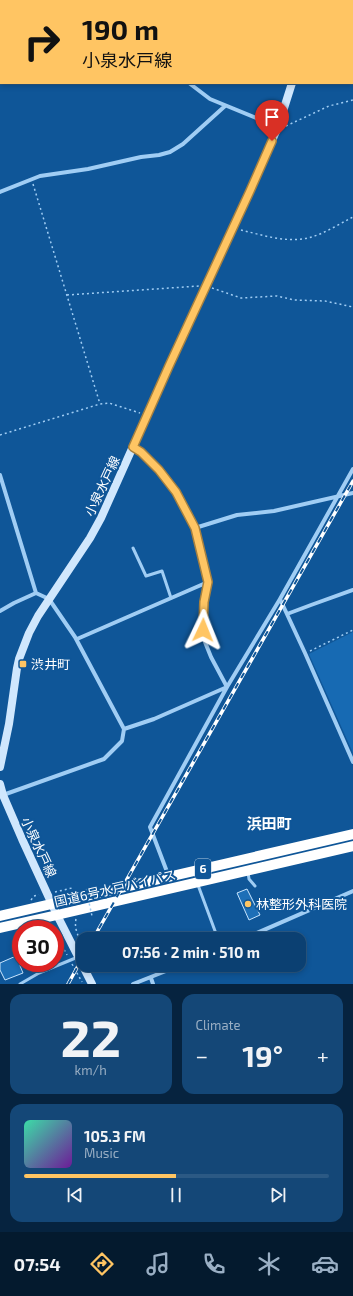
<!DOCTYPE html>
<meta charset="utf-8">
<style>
:root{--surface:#0b4072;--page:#144777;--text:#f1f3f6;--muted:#9aafc4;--line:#2b5984;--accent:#ffc563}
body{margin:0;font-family:"Exo 2","Noto Sans JP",sans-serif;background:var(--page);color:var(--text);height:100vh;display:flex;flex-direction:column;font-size:15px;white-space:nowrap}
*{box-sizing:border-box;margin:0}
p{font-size:13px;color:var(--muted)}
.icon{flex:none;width:22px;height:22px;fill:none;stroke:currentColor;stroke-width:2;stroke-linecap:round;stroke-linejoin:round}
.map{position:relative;height:984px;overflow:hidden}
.drawer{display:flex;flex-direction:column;gap:10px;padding:10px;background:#06233f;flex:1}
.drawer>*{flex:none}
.top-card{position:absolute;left:0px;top:0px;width:353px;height:84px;box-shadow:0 2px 6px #0003,0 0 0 1px var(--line);background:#ffc563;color:#111;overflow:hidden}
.speed{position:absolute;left:12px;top:920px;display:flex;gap:8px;font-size:20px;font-weight:700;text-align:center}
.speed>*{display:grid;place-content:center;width:52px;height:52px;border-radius:50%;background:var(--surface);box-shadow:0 2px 6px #0003,0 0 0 1px var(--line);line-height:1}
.speed .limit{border:6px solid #d22;background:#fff;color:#111}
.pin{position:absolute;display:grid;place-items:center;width:34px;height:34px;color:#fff;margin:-41px -17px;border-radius:50% 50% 50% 0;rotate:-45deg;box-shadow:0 0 4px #0007}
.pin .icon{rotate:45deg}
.me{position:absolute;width:44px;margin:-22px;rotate:2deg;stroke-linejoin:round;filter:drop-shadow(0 0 3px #0008)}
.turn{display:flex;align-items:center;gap:14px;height:84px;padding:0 16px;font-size:18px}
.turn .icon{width:52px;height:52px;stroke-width:2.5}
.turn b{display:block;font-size:28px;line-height:34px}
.big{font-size:30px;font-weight:700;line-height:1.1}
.drawer .card{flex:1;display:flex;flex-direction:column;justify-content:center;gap:6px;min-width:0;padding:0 14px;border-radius:12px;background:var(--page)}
.drawer .dial{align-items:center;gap:0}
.dial b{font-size:52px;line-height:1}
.song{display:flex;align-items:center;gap:12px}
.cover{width:48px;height:48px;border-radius:6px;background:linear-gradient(135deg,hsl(160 70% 55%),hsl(280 70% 35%))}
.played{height:4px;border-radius:2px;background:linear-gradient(90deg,var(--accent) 50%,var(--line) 50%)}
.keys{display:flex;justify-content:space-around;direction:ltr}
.heat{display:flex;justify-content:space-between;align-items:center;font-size:22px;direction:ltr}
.drawer .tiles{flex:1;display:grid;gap:10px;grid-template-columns:1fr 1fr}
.card:last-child{grid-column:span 2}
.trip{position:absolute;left:76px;top:932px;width:230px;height:40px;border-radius:12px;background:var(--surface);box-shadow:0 2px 6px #0003,0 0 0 1px var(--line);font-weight:700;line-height:40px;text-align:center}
.dock{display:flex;height:64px;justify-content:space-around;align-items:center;background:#041a2e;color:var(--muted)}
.dock .icon{width:28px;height:28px}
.dock .selected{color:var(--accent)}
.dock b{font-size:18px;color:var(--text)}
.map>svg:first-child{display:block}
</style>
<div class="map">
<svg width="353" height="984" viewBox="0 0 353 984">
<rect width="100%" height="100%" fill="#0f5698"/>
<path fill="#176ab3" d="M353 632V753L309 654Z"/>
<path fill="#1d6fb7" stroke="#c8e5fe" d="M247 889 260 915 249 920 237 893Z
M16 956 23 973 5 980 0 970V963Z"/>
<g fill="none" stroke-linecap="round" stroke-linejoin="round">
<path stroke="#a0cdf4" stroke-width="1.5" stroke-dasharray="2 3" stroke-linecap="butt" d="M286 126 329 106 353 100
M33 184 100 404
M241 230C262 235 286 243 308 238 324 234 339 224 353 217
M212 288 241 298 277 296 294 300 325 301 353 307
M67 295 199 286
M0 435 100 404 109 403 140 413
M310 651 353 630
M55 892 72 888
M31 900 34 896 39 895
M76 919C74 929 78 936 83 945
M46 926 51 929
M55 932 67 955
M72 964 82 982"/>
<path stroke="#a0cdf4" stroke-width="3" d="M133 548 146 576 162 571 171 598
M248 872 249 879 255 886
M198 885 218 939
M20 984 39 973 78 957"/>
<path stroke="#a0cdf4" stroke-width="4" d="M77 0 78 1
M352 9H353
M189 83 210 99 278 127
M0 192 40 176 88 169 141 157 159 155 170 152 183 144 225 106
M0 475 36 593
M195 528 237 515 274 511 353 493
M280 599 305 653 353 762
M0 611 14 603 36 593 49 599 75 637 124 729 122 741 104 759 3 795
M287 614 311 605 353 590
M77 639 208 582
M124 729 154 719 227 687 211 657 205 642 203 630V616L208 582 195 528 176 492 159 470 141 452 133 447
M169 877 150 827 227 687 280 599 353 469
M243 939 353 891
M151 978 153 984
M133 984 181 965"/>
<path stroke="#d0e7fd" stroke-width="8" d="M318 1 319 0
M0 767 9 724 17 668 19 659 29 633 38 616 90 538 101 518 169 366 250 191 278 127 292 83
M0 784 3 795 22 839 57 915 92 984"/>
<path stroke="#fff" stroke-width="10" d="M0 916 353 834
M0 928 57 915 353 846"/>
<defs>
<path id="rail" d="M93 939 353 481
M68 984 83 957"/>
</defs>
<use href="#rail" stroke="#fff" stroke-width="3.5"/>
<use href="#rail" stroke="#0f5698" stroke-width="2" stroke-dasharray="6" stroke-linecap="butt"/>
<path stroke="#a0cdf4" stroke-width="1.5" stroke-dasharray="2 3" stroke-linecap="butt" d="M86 889 92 916"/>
</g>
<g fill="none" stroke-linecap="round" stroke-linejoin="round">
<defs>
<path id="route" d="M203 630 204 602 208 582 195 528 176 492 159 470 141 452 133 447 169 366 250 191 272 141"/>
</defs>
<use href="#route" stroke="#a68040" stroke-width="10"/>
<use href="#route" stroke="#ffc563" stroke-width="7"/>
</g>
<g fill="#ffc563" stroke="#0f5698" stroke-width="1.5">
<rect x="19" y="660" width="8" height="8" rx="2"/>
<circle cx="248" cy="904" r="4"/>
</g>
<g text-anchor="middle" stroke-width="4" stroke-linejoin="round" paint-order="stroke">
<rect fill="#0f5698" stroke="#b7cce0" stroke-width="1" x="195" y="859" width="16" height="20" rx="3"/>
<g font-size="12" font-weight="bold" fill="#fff">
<text x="203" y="873">6</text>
</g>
<g font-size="13" fill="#fff" stroke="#0f5698">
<text transform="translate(102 486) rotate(-65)" y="5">小泉水戸線</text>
<text transform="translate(39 847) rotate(65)" y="5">小泉水戸線</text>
<text transform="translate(115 888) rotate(-13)" y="5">国道6号水戸バイパス</text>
</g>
<g font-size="13" fill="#fff" stroke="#0f5698" text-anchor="start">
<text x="31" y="669">渋井町</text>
<text x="256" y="909">林整形外科医院</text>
</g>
<g font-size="15" font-weight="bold" fill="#fff" stroke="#0f5698">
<text x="269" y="829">浜田町</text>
</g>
</g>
</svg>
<div class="speed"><div class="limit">30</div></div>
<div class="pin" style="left:272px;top:141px;background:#d93025"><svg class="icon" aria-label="arrive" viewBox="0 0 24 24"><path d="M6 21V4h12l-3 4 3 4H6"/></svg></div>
<svg class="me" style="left:203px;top:630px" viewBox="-20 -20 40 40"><path d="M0-17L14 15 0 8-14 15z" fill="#ffc563" stroke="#fff" stroke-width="4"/></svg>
<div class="trip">07:56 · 2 min · 510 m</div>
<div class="top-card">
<div class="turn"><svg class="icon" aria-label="right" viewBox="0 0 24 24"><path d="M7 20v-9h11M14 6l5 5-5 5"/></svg><div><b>190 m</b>小泉水戸線</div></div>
</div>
</div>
<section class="drawer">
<div class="tiles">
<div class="card dial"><b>22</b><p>km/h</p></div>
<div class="card"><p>Climate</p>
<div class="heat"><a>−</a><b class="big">19°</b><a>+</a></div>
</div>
<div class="card">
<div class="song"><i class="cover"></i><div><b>105.3 FM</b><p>Music</p></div></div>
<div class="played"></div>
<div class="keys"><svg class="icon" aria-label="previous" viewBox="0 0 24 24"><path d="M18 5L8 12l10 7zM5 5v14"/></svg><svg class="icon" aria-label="pause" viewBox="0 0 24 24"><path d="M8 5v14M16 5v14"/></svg><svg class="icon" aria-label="next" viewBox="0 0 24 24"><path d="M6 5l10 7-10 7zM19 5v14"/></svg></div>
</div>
</div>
</section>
<nav class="dock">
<b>07:54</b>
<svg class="icon selected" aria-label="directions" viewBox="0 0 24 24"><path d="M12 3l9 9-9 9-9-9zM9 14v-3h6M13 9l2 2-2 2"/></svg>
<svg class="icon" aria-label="music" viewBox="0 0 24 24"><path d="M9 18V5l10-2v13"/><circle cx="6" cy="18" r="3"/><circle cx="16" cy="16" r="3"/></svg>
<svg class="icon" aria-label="phone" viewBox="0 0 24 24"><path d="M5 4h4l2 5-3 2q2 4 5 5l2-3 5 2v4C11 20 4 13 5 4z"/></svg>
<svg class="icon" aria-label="climate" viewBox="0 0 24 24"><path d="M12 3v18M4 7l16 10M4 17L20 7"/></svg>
<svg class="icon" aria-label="car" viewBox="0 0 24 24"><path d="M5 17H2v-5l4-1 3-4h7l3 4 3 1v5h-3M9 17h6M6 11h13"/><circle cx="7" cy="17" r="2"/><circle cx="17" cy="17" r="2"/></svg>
</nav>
